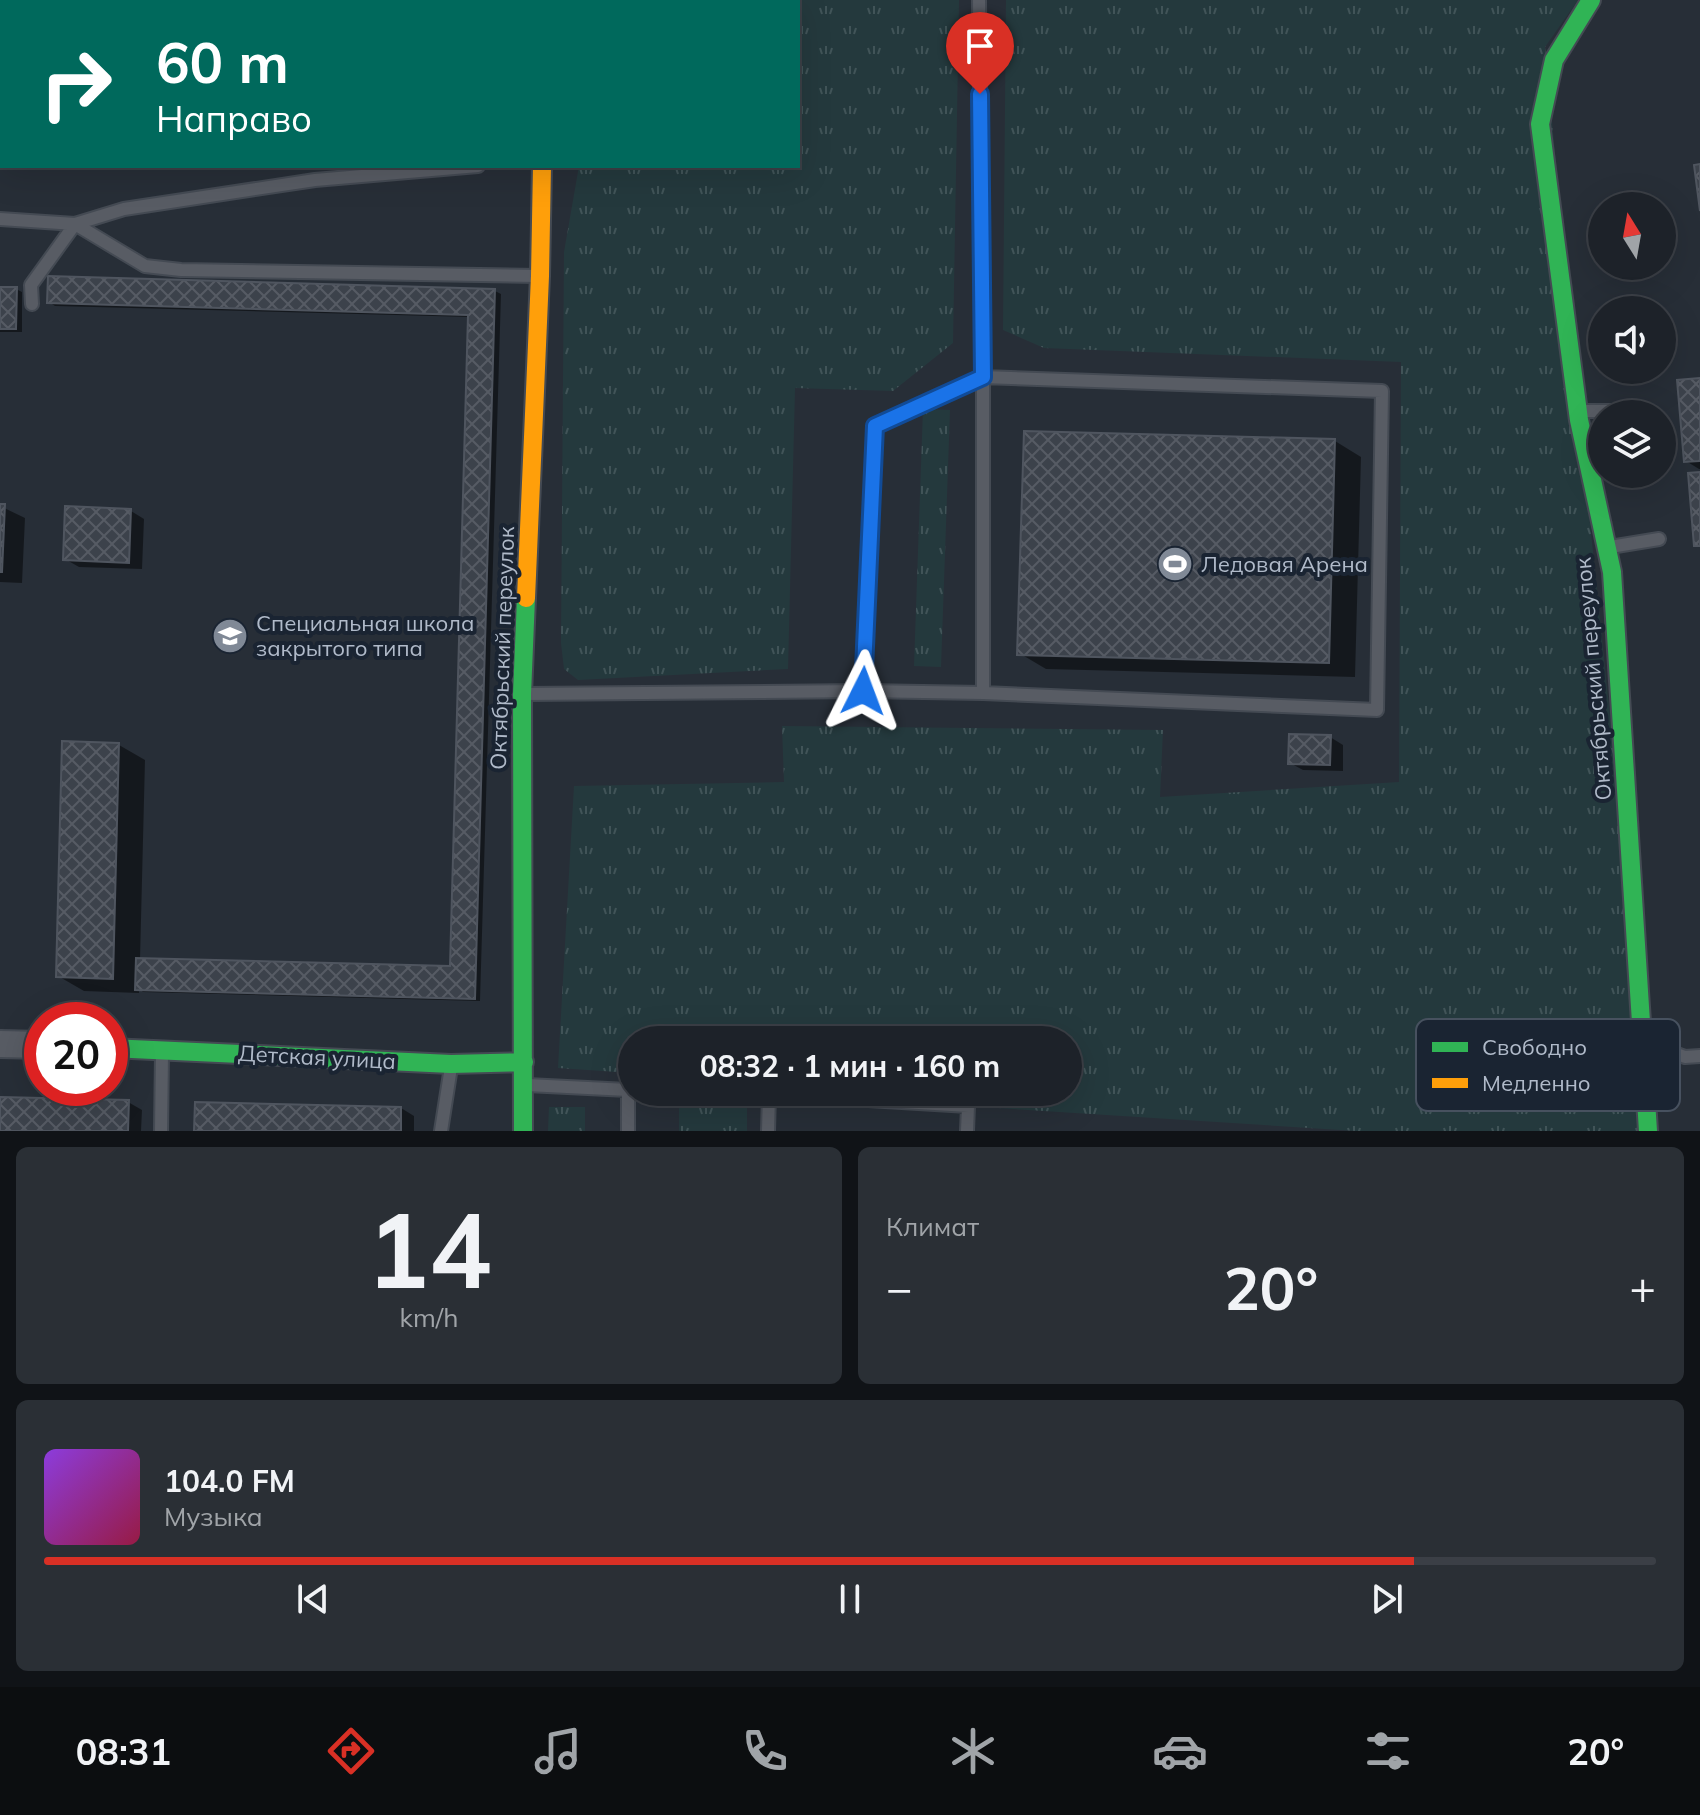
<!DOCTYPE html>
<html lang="ru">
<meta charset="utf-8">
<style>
:root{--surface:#1d2229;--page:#2a2f35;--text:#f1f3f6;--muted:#a0a4a8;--line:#3b3f46;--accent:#d93025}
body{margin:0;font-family:Mulish,sans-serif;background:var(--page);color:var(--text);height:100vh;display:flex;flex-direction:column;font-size:30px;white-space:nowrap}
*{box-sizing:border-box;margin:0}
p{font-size:26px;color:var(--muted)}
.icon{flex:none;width:44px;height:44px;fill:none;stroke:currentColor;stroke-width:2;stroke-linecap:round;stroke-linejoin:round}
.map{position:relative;height:1131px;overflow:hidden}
.sheet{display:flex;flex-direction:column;gap:16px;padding:16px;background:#101317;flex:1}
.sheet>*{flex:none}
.guide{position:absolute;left:0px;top:0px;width:800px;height:168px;box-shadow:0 8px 32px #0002,0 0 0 2px var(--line);background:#00695c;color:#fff;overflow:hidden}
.needle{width:52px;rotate:349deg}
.fabs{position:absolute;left:1588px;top:192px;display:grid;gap:16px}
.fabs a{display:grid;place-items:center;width:88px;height:88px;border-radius:50%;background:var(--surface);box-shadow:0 8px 32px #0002,0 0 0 2px var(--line);font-size:40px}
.speed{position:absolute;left:24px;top:1002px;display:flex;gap:16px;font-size:40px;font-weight:700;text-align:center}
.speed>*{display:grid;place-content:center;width:104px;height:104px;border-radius:50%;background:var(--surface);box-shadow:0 8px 32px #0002,0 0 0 2px var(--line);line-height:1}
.speed .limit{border:12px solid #d22;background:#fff;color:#111}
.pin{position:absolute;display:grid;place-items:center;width:68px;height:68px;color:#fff;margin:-82px -34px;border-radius:50% 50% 50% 0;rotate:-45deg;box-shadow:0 0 8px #0007}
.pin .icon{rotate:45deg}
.me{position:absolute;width:88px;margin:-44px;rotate:3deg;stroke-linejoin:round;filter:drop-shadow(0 0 6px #0008)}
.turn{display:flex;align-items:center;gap:28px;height:168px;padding:0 24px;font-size:36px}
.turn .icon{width:104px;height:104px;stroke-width:2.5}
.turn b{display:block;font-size:56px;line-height:68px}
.big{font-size:60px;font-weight:700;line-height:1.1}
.sheet .tile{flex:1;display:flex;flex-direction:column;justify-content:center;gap:12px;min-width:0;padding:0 28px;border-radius:12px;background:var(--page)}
.sheet .dial{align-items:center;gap:0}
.dial b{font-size:104px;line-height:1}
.song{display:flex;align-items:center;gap:24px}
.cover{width:96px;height:96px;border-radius:12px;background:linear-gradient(135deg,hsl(270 70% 55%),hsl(340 70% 35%))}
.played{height:8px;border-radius:4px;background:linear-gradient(90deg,var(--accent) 85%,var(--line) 85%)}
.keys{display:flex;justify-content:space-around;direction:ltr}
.heat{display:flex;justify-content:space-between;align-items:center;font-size:44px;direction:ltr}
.sheet .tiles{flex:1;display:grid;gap:16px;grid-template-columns:1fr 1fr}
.tile:last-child{grid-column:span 2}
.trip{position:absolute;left:618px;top:1026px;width:464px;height:80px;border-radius:40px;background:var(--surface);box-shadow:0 8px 32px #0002,0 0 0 2px var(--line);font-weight:700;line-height:80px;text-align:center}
.menu{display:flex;height:128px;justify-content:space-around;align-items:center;background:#0c0e10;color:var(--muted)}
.menu .icon{width:56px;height:56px}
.menu .current{color:var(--accent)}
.menu b{font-size:36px;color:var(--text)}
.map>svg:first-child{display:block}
</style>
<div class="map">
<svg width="1700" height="1131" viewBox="0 0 1700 1131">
<defs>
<pattern id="grass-tufts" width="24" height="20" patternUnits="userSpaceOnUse" patternTransform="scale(2)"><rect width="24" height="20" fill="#24393d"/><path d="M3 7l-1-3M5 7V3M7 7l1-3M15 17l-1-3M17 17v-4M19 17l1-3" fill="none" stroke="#415458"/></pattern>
<pattern id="building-cross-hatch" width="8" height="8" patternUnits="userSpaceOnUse" patternTransform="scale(2)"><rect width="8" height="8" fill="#3c424b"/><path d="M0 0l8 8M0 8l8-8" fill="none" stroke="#565b64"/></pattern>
</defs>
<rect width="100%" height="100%" fill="#272e37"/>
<path fill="url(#grass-tufts)" d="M665 0H959L953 343 893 391 795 388 788 669 578 680 564 669 561 643 564 252 579 166H798V2Z
M1006 0H1578L1545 47 1588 504 1653 1131H1356L749 1092H1068V1040H632V1073L558 1068 574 786 784 782 782 726 1163 730 1160 797 1399 782 1401 362 1044 348 1003 330Z
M923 409 950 410 941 667 914 666Z
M679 1092H747V1131H679Z
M549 1107H585V1131H548Z"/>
<path fill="#0007" d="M0 0H17L2 2V25Z
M87 0H133L87 2Z
M238 0H286V2Z
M325 0H367L325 2Z
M476 0H516L476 2Z
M0 289H16L22 292V332H0Z
M495 291 501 294 480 1001 143 992 139 989V993L84 991 58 976 119 745 145 760 140 960 451 968 470 317 55 306 49 302Z
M1700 380V469H1699L1686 461Z
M1335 441 1361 457 1355 677 1046 669 1019 653Z
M0 506 25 518 22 583 0 582Z
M131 511 144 519 142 569 79 567 65 559Z
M1330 737 1343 745V771L1303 770 1290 763Z
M0 1099 128 1102 142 1110 141 1131H0Z
M401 1108 414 1116V1131H196Z"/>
<path fill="url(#building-cross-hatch)" stroke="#4f555f" stroke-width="2" d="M85 0H120L85 2Z
M1700 164V211L1694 165Z
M48 276 495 289 475 999 135 990 136 958 450 966 468 315 47 303Z
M0 287H17L16 329H0Z
M1700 378V461L1684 462 1677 380Z
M1024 431 1335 439 1329 663 1017 655Z
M1700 472V546H1694L1688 473Z
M0 504H5L2 572H0Z
M65 506 131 509 129 563 63 560Z
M1289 734 1331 735 1330 765 1288 764Z
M62 741 119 743 113 979 56 977Z
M0 1097 129 1100 128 1131H0Z
M195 1102 401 1107V1131H194Z"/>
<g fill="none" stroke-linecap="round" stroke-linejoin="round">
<defs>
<path id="lane" d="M0 219 75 224 124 209 315 180 478 166
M32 304 31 285 75 224 145 266 181 270 537 276
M1581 411H1635
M1610 547 1659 539
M863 691 875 426 983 377 1382 391 1377 710 983 693
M525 694 863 691 983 693V377L979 0
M1645 1042 1685 1057 1700 1056
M527 1085 628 1090V1131
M714 1092 769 1094 768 1131
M769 1094 968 1106 967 1131
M161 1131 162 1054
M441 1131 451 1067"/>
<path id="street" d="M0 1044 42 1045"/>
<path id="fast" d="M1591 0 1554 60 1540 124 1579 420 1612 572 1648 1131
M110 1048 451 1064 524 1062
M523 1131 522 694 526 598"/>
<path id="slow" d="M572 0V2
M526 598 540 276 542 166"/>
</defs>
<use href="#lane" stroke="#444a53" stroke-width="16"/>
<use href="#street" stroke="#444a53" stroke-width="30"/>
<use href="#fast" stroke="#444a53" stroke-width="22"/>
<use href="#slow" stroke="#444a53" stroke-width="22"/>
<use href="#lane" stroke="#585c64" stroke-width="12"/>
<use href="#street" stroke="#585c64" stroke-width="26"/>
<use href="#fast" stroke="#30b455" stroke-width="18"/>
<use href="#slow" stroke="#ff9f0a" stroke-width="18"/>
</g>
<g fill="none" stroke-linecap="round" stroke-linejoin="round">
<defs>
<path id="route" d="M863 691 875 426 983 377 980 94"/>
</defs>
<use href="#route" stroke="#114b97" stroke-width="20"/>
<use href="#route" stroke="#1a73e8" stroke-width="14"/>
</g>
<defs>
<symbol id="stadium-disc" viewBox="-11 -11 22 22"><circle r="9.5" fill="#808996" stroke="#1a2432"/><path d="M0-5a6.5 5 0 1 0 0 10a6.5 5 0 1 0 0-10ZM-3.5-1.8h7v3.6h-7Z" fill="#fff"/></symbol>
<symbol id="school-disc" viewBox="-11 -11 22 22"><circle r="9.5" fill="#808996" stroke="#1a2432"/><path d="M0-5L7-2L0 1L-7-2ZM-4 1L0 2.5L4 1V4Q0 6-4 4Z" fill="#fff"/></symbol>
</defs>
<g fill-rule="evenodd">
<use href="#stadium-disc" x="1155" y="544" width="40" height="40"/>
<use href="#school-disc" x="210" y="616" width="40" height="40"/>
</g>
<g text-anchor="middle" stroke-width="8" stroke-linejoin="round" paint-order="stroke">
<g font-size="22" fill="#b0bac9" stroke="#1a2432" text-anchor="start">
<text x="1201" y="572">Ледовая Арена</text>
<text x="256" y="631">Специальная школа<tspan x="256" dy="25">закрытого типа</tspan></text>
</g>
<g font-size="22" fill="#b0bac9" stroke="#1a2432">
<text transform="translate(502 648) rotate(-88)" y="8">Октябрьский переулок</text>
<text transform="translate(1593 679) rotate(-95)" y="8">Октябрьский переулок</text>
<text transform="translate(317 1057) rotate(3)" y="8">Детская улица</text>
</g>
</g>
<rect x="1416" y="1019" width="264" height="92" rx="12" fill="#1a2432" stroke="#47515f" stroke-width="2"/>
<rect x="1432" y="1042" width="36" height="10" fill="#30b455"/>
<rect x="1432" y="1078" width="36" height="10" fill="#ff9f0a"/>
<g font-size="22" fill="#b0bac9">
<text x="1482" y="1055">Свободно</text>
<text x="1482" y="1091">Медленно</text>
</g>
</svg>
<div class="fabs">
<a><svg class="needle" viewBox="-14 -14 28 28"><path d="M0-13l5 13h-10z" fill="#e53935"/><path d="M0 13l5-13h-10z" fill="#a0a4a8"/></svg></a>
<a><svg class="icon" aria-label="sound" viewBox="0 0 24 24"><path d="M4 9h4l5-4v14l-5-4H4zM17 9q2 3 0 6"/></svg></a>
<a><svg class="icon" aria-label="layers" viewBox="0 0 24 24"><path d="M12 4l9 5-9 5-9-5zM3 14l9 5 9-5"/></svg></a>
</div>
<div class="speed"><div class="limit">20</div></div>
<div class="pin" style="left:980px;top:94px;background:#d93025"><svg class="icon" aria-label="arrive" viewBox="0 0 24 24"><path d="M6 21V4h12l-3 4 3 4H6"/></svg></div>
<svg class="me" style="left:863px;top:691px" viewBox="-20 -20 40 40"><path d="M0-17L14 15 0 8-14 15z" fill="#1a73e8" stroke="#fff" stroke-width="4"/></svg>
<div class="trip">08:32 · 1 мин · 160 m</div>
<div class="guide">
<div class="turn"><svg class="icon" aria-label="right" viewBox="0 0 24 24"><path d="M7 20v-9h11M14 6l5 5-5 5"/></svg><div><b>60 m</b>Направо</div></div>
</div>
</div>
<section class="sheet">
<div class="tiles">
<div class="tile dial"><b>14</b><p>km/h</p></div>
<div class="tile"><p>Климат</p>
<div class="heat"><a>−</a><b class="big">20°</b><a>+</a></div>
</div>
<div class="tile">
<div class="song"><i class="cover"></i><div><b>104.0 FM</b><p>Музыка</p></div></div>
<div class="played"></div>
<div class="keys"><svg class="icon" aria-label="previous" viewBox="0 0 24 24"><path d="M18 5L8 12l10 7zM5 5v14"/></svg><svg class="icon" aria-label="pause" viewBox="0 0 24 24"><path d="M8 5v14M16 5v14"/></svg><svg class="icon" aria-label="next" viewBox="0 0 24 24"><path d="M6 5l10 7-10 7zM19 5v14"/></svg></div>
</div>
</div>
</section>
<nav class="menu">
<b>08:31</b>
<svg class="icon current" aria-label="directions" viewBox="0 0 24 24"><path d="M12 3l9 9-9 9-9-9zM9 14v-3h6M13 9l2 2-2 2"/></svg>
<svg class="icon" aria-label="music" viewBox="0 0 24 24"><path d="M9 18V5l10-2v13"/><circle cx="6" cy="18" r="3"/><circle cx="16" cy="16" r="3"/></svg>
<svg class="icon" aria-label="phone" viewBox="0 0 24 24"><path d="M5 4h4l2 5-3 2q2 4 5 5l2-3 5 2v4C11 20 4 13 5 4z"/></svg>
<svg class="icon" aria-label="climate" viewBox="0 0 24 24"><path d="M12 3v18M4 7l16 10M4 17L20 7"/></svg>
<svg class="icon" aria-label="car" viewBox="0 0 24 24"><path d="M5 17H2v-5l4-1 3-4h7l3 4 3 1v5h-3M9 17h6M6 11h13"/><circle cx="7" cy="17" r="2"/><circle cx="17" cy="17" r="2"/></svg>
<svg class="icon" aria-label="filters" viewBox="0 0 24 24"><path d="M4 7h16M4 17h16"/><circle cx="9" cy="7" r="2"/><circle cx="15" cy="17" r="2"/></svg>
<b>20°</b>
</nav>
